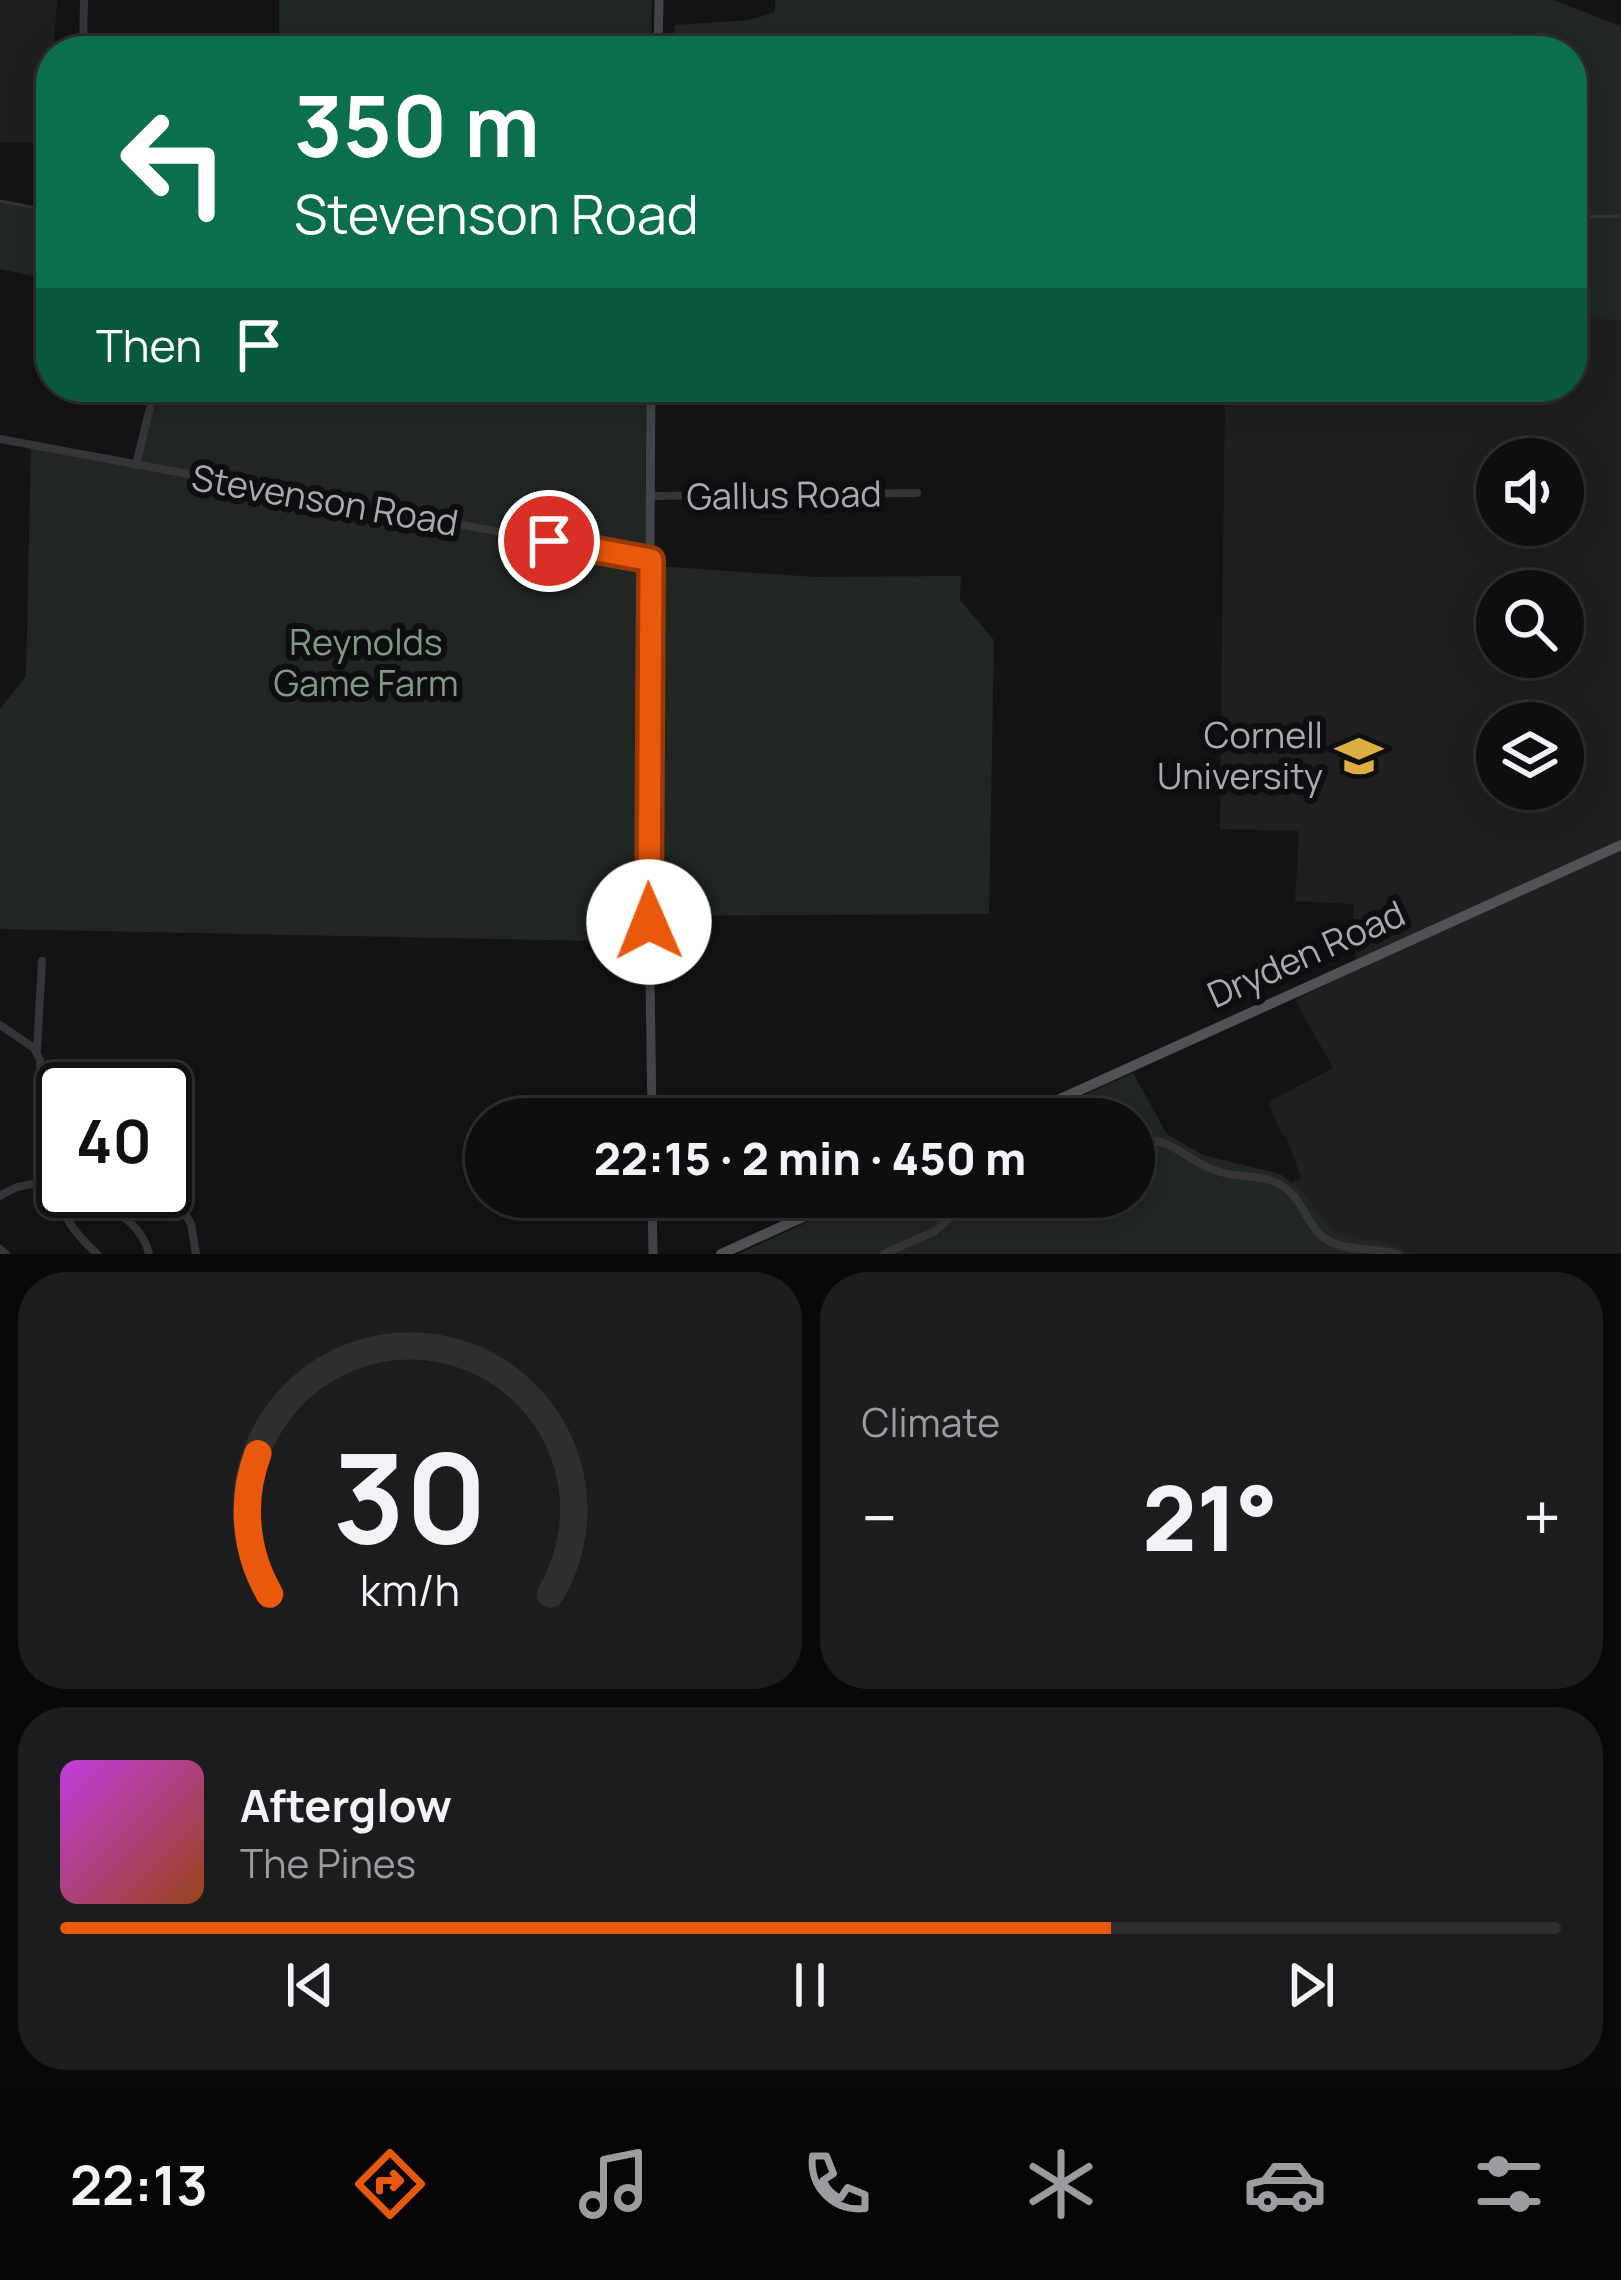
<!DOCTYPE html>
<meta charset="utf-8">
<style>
:root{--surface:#0e0e10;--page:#1c1c1e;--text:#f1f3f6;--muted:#9b9c9f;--line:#2e2e30;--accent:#ea580c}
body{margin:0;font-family:Manrope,sans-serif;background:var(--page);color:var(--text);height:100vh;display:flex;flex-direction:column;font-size:45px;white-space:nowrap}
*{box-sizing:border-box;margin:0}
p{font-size:39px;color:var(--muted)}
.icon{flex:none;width:66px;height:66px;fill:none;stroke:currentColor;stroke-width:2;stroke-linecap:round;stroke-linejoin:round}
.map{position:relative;height:1254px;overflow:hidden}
.details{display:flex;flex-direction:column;gap:18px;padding:18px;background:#080809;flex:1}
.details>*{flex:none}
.top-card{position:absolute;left:36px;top:36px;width:1551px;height:366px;border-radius:48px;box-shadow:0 6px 30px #0003,0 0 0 3px var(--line);background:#0b6e4f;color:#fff;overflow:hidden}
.buttons{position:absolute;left:1476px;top:438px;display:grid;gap:24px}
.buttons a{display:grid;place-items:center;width:108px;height:108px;border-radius:50%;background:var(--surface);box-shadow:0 6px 30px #0003,0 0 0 3px var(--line);font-size:60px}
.speed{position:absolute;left:36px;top:1062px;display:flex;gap:24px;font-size:60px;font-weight:700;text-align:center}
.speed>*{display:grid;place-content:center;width:156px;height:156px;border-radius:50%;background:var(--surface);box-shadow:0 6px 30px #0003,0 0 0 3px var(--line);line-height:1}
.speed .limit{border:6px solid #111;border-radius:18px;background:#fff;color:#111}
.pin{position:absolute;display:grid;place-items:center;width:102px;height:102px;color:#fff;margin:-51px;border:6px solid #fff;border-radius:50%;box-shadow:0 3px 12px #0007}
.me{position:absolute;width:132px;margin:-66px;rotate:359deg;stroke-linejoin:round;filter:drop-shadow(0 0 9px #0008)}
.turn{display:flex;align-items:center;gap:42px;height:252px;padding:0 60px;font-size:54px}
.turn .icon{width:156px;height:156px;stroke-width:2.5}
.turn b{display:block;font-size:84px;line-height:102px}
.then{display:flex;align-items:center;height:114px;padding:0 60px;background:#0003;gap:24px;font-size:45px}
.big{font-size:90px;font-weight:800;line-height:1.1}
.details .tile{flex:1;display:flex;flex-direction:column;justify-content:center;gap:18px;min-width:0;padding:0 42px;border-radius:48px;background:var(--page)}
.details .dial{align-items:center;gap:0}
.dial svg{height:312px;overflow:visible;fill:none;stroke:var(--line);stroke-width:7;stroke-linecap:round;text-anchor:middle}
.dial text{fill:var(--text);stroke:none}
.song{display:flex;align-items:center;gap:36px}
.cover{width:144px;height:144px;border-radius:18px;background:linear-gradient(135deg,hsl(290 70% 55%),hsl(20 70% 35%))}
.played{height:12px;border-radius:6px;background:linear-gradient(90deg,var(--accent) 70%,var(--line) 70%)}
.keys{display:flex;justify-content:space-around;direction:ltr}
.heat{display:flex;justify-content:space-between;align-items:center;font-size:66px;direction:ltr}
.details .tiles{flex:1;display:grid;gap:18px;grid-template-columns:1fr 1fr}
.tile:last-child{grid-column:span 2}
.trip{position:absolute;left:465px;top:1098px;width:690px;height:120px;border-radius:60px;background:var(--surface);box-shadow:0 6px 30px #0003,0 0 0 3px var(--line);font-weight:800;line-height:120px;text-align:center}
.tabs{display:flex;height:192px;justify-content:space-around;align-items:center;background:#060606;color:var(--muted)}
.tabs .icon{width:84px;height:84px}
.tabs .active{color:var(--accent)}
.tabs b{font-size:54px;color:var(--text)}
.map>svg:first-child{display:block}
</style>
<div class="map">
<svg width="1621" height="1254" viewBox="0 0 1621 1254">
<rect width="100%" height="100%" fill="#131315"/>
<path fill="#1f1f21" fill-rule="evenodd" d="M0 0H57L48 143 0 142Z
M1572 307 1621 310V1254H1407L1326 1237 1286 1185 1301 1178 1286 1135 1282 1136 1268 1102 1333 1068 1295 1000 1356 970 1353 904 1295 901 1299 831 1220 829 1225 387H1572ZM1497 459H1563V525H1497ZM1497 591H1563V657H1497ZM1497 723H1563V789H1497Z"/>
<path fill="#202621" d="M279 0H652L651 51H279Z
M775 0H1553L1621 26V321L1572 314V51H671L675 25 749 20 775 12Z
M0 201 51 211V280L0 269Z
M156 387H646L643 942 0 929V709L26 676 31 442 136 461Z
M657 566 815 577 961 576 960 600 994 640 989 914 652 916Z
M1133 1073 1167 1134 1203 1155 1280 1174 1301 1190 1330 1229 1356 1239 1380 1240 1414 1254H738L861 1197H1134V1119H1031Z"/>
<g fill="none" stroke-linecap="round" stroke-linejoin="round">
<path stroke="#2e353c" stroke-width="3" d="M0 201 51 211
M1572 217 1621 216"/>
<path stroke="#353539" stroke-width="8" d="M83 51 84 0
M0 439 651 560
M136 465 155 387
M651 496 917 493
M0 1025 34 1048 40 1060 42 1182
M37 1050 42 961
M1134 1138C1179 1139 1185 1162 1220 1172 1242 1179 1264 1173 1284 1187 1306 1202 1307 1232 1333 1243 1353 1252 1377 1247 1398 1254
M57 1186C59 1215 77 1235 97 1254
M68 1191C100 1203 140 1216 149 1254
M0 1196C20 1183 41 1180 63 1189
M111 1206 148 1197 180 1205 191 1224 196 1254
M0 1249 6 1254
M884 1254 935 1231 975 1197"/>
<path stroke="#434449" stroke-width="9" d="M658 51 659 0
M651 387 648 830 652 1119
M652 1197 653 1254"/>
<path stroke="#515258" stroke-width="10" d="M1016 1119 1621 845
M721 1254 847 1197"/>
</g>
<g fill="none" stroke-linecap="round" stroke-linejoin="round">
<defs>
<path id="route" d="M549 541 651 560 649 922"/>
</defs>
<use href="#route" stroke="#983908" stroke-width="30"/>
<use href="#route" stroke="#ea580c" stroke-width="21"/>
</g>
<defs>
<symbol id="university-bare" viewBox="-9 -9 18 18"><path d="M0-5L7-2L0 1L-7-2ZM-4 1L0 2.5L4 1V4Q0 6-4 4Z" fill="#ddaf43" stroke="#0e0e10" stroke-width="2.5" paint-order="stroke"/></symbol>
</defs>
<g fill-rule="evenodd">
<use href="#university-bare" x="1326" y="723" width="66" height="66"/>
</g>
<g text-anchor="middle" stroke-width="12" stroke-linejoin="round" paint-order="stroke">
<g font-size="36" fill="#a6aab3" stroke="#0e0e10">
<text transform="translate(784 495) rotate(-1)" y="13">Gallus Road</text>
<text transform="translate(325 500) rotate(10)" y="13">Stevenson Road</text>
<text transform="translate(1306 954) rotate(-24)" y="13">Dryden Road</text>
</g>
<g font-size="36" fill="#7f9c82" stroke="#0e0e10">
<text x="366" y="655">Reynolds<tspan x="366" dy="41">Game Farm</tspan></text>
</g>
<g font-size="36" fill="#a6aab3" stroke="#0e0e10" text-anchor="end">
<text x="1323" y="748">Cornell<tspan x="1323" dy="41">University</tspan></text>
</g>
</g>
</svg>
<div class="buttons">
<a><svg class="icon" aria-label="sound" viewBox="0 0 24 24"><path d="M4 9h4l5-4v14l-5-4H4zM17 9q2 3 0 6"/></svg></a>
<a><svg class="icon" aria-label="search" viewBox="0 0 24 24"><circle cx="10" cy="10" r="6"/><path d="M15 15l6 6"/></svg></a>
<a><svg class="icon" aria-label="layers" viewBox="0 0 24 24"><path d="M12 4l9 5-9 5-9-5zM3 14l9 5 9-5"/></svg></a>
</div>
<div class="speed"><div class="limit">40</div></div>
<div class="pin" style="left:549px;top:541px;background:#d93025"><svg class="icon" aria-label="arrive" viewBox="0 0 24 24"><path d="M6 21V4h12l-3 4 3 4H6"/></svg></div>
<svg class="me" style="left:649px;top:922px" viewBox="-20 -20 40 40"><circle r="19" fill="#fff"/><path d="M0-13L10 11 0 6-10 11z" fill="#ea580c"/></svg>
<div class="trip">22:15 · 2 min · 450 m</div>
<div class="top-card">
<div class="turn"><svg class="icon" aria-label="left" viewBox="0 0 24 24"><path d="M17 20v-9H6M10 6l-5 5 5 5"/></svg><div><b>350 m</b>Stevenson Road</div></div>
<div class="then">Then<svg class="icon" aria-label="arrive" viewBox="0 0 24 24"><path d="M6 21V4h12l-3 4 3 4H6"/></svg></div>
</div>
</div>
<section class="details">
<div class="tiles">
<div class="tile dial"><svg viewBox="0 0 100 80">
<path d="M14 69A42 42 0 1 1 86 69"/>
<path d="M14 69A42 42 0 0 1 11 33" stroke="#ea580c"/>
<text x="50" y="56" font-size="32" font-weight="700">30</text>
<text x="50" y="72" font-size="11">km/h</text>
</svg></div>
<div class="tile"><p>Climate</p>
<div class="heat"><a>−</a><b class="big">21°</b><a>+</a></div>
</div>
<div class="tile">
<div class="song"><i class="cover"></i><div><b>Afterglow</b><p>The Pines</p></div></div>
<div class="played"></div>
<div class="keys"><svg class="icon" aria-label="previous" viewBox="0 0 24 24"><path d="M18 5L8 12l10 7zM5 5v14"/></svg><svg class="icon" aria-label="pause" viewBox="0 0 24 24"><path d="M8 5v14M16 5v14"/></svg><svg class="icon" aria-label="next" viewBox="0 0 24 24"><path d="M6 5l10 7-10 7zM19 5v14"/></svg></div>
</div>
</div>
</section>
<nav class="tabs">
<b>22:13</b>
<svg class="icon active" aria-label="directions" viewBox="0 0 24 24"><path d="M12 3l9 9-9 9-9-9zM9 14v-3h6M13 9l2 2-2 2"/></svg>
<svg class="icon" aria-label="music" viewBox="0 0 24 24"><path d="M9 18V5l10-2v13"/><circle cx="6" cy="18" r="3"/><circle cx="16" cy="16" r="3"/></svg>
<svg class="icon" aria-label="phone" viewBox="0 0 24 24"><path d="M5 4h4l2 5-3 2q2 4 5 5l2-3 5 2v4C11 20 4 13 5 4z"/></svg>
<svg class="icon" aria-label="climate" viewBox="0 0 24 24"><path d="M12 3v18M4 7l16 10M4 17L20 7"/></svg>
<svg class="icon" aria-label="car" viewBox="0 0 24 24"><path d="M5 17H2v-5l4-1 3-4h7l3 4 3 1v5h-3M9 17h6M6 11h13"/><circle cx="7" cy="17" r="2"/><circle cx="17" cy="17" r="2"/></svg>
<svg class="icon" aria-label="filters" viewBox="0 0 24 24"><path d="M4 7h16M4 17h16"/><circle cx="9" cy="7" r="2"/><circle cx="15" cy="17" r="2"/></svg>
</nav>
